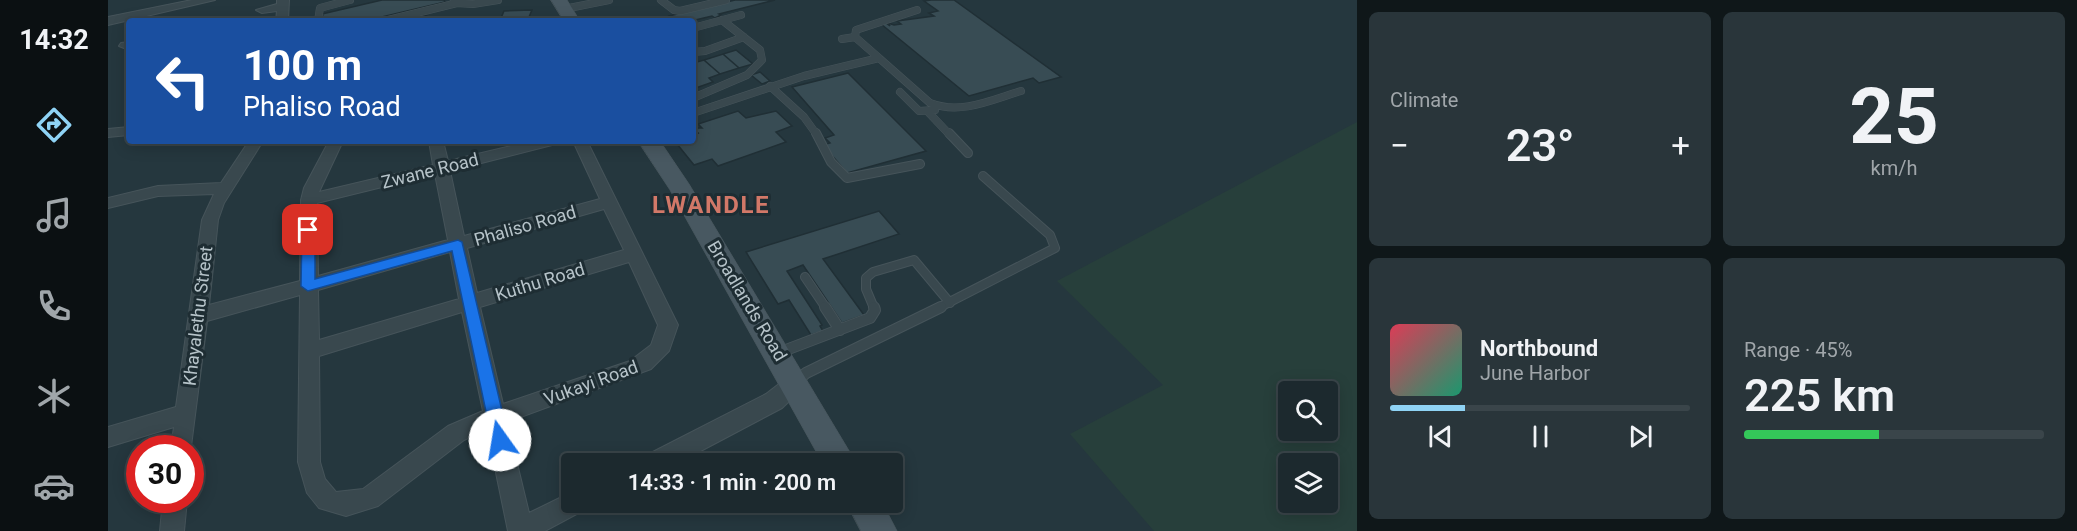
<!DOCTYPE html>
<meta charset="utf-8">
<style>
:root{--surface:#1c292e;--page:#29353a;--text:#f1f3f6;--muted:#a0a6aa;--line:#3a454a;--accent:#8fd3f5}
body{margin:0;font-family:Roboto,sans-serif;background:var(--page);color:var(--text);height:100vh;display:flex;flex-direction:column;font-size:22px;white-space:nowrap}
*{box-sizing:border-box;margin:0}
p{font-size:20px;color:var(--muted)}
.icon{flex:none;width:33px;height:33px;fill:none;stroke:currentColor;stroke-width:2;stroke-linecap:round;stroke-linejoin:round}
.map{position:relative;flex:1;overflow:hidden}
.panel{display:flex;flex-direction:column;gap:12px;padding:12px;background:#0f1719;width:720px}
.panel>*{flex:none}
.hud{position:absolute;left:18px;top:18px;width:570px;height:126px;border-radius:6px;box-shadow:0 3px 15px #0003,0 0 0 2px var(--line);background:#1a4fa0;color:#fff;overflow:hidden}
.fabs{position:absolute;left:1170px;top:381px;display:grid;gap:12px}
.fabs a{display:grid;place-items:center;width:60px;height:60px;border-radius:6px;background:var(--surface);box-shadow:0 3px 15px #0003,0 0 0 2px var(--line);font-size:30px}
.speed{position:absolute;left:18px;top:435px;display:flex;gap:12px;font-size:30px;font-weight:700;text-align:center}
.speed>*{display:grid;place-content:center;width:78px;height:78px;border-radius:50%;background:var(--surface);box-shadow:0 3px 15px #0003,0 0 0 2px var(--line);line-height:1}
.speed .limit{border:9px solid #d22;background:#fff;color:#111}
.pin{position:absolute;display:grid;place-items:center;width:51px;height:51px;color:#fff;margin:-26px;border-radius:12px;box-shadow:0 3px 9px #0006}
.me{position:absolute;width:66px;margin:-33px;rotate:347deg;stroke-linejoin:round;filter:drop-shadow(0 0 4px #0008)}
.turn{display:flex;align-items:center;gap:21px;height:126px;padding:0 18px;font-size:27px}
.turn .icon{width:78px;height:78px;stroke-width:2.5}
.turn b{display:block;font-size:42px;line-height:51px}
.big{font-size:45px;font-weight:600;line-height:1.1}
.panel .card{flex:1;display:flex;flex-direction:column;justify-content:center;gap:9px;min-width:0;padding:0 21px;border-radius:9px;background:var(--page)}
.panel .dial{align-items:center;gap:0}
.dial b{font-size:78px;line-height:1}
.song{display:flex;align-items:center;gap:18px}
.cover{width:72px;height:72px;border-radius:9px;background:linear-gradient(135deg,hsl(350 70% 55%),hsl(160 70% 35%))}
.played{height:6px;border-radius:3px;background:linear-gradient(90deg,var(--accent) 25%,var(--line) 25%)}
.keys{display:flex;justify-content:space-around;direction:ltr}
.heat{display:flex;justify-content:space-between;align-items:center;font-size:33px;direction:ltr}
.charge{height:9px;border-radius:4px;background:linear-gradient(90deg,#34c759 45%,var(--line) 0)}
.panel .tiles{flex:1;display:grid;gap:12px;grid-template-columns:repeat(2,1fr)}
.trip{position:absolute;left:453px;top:453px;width:342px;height:60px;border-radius:6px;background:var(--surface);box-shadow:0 3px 15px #0003,0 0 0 2px var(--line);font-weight:600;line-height:60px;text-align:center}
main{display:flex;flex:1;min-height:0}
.tab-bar{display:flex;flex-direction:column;width:108px;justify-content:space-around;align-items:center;background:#0b1012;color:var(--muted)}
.tab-bar .icon{width:42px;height:42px}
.tab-bar .selected{color:var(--accent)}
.tab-bar b{font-size:27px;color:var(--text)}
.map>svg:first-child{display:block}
</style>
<main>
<nav class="tab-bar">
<b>14:32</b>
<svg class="icon selected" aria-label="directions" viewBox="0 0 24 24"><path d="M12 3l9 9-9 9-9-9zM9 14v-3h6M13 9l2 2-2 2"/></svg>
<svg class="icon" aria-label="music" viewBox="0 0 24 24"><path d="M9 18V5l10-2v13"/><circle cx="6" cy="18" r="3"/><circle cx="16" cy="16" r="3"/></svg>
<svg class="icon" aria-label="phone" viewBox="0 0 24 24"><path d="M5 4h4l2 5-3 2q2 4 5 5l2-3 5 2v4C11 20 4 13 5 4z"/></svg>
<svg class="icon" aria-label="climate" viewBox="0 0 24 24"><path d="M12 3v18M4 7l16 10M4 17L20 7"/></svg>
<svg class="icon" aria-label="car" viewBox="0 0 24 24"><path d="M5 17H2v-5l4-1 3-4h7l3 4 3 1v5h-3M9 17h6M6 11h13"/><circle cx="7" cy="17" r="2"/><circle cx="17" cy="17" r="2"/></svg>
</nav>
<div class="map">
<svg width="1249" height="531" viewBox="0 0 1249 531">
<rect width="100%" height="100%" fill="#25373e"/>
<path fill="#273f3b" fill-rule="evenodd" d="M1249 122V531H1046L962 434 1055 385 949 281ZM1180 392H1220V430H1180ZM1180 464H1220V502H1180Z"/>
<path fill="#384c54" stroke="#202f35" stroke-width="1.5" d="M274 0H336L337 2 257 21H217L214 14Z
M627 0H667L611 14 613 15 607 18 604 16 583 21H557L563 19 561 16Z
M823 0H846L953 77 931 83 925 78 861 96 773 24 778 23 782 26 780 23 786 25 793 24 789 21 826 16 821 13 830 11 816 1Z
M424 10 421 17H428L427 21H358L359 19 393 18 396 11Z
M318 15 321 19 292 21Z
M628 50 645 64 631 68 615 54Z
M615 54 631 68 612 74 596 60Z
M596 60 612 74 601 78 605 82 585 89V63Z
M652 72 662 81 654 84 643 75Z
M740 73 818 151 739 173 715 145 722 143 717 138 726 135 684 87Z
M630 111 638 118 668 111 684 126 668 132 678 142 610 166 604 159 586 165 569 144 585 141V135L591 133H587L590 128H594L590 124Z
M771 211 791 234 715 259 756 315 734 323 695 265 679 271 714 325 712 326 715 331 703 335 681 300 670 304 638 252Z"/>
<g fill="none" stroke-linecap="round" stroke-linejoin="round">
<defs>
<path id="service-far2" d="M553 0 566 10 572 11 618 0
M349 3 365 4 390 0
M456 9 501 0
M210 21 212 8 242 0
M276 21 349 3 346 0
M585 28 633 15
M734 39 747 37
M585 52 597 51 636 37
M771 58 822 103C853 115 883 100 913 91
M662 86 696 117 709 135
M792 92 811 111 827 110
M585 98 639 75 654 60 652 50 614 20
M585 113 696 76 771 58 747 37 748 30 809 10
M821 113 842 135"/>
<path id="service-far1" d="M708 133 723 162 739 178 812 164
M841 133 860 153
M697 277 718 308
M766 308 758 289V278L765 272 806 260 842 303
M830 308 947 248 942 235 875 176"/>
<path id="service" d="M717 307 732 330
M670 353 762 318 767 310 766 307
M688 382 698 373 833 307"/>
<path id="minor" d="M84 0H107L0 25V17Z
M169 0H181L180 21H168L169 11 154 13 148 10 169 4Z
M21 42V50L11 46 13 43Z
M21 127V135L0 137V129Z
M141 141H155L116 203 110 220 101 305 192 281 193 200 196 188 221 141H235L211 192 325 165 321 141H335L340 161 424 141H450L448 144 342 171 356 236 492 199 465 141H479L570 325 561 351 543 369 399 422 421 513 464 492V502H480L476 510 437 531H400L379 429 356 440 270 506 238 516 211 508 199 493 190 462 192 295 99 321 82 454V448H63L66 427 0 447V427L68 407 94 220 106 194 50 196 0 208V198L50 186 113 183ZM327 174 340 240 210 276 209 203ZM496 209 516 250 369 293 359 248ZM342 252 351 299 211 340 210 290ZM521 262 550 325 543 345 522 361 395 404 372 307ZM354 312 375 411 340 426 255 489 228 492 217 479 212 462 211 356Z
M687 374 694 377 697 383 694 389 674 408 568 464H534L537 456 658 394 680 377Z
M55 500H79L76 531H52Z"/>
<path id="secondary" d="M443 0H459L472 21H456Z
M530 141H552L581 184 749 464H715L562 190Z
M738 502H774L789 531H753Z"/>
</defs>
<use href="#service-far2" stroke="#46545a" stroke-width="8"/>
<use href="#service-far1" stroke="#46545a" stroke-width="10"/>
<use href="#service" stroke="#46545a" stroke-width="12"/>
<use href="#minor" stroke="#46545a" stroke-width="2"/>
<use href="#secondary" stroke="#46545a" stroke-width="1"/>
<use href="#service-far2" stroke="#39484e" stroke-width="7"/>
<use href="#service-far1" stroke="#39484e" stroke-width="8"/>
<use href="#service" stroke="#39484e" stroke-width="10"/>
<use href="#minor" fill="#39484e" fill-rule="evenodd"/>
<use href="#secondary" fill="#485861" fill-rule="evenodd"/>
</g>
<path fill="#1a73e8" stroke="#114b97" stroke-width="1.5" d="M200 225 207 230V279L350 240 354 242 401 440 398 445 392 447 386 445 384 440 344 251 200 291 193 286 194 230Z"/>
<g text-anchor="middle" stroke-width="6" stroke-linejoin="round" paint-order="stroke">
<g font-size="18" fill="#b6c3c9" stroke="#1e2d33">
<text transform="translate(322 171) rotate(-14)" y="6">Zwane Road</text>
<text transform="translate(417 226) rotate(-16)" y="6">Phaliso Road</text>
<text transform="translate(432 282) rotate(-17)" y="6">Kuthu Road</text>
<text transform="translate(639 301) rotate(59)" y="6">Broadlands Road</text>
<text transform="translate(90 316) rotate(-83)" y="6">Khayalethu Street</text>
<text transform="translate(483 383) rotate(-20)" y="6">Vukayi Road</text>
</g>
<g font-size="24" font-weight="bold" letter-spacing="1.5" fill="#d27868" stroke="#1e2d33">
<text x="603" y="213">LWANDLE</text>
</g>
</g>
</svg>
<div class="fabs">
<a><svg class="icon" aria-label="search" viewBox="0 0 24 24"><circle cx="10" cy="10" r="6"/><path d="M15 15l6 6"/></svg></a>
<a><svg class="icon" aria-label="layers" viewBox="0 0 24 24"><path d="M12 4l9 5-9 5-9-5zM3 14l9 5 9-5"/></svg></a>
</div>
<div class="speed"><div class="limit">30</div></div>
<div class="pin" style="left:200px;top:230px;background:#d93025"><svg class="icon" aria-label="arrive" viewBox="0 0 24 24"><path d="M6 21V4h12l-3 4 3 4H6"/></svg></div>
<svg class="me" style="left:392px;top:440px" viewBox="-20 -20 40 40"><circle r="19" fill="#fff"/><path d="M0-13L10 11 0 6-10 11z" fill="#1a73e8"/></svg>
<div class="trip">14:33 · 1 min · 200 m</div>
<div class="hud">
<div class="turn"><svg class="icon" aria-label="left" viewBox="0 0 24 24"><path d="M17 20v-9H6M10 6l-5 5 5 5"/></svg><div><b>100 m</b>Phaliso Road</div></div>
</div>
</div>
<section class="panel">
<div class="tiles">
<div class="card"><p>Climate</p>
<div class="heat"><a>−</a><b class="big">23°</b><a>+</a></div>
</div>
<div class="card dial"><b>25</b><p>km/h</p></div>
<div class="card">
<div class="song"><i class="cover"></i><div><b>Northbound</b><p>June Harbor</p></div></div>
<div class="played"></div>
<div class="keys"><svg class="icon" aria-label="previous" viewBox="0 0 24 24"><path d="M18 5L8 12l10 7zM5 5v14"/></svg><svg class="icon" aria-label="pause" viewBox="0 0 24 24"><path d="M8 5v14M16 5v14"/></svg><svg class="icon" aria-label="next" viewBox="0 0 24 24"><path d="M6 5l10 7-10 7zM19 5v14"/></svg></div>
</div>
<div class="card"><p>Range · 45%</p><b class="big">225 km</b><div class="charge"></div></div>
</div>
</section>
</main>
